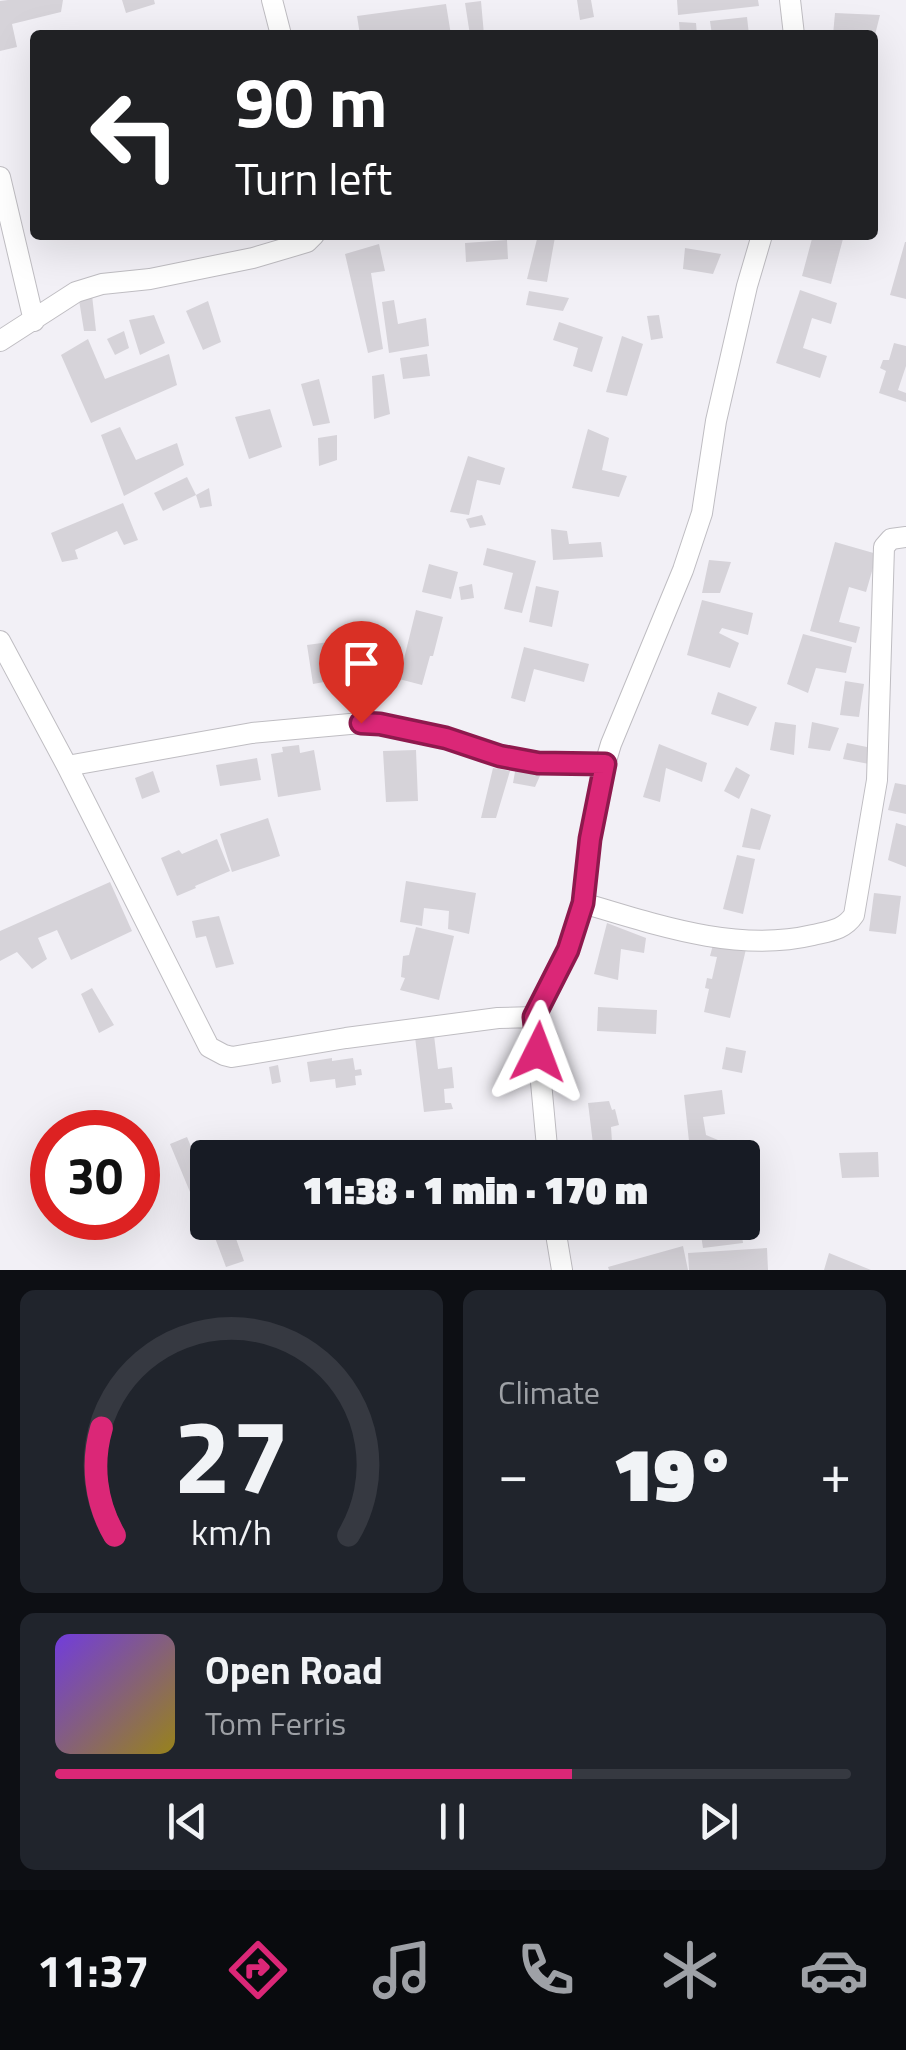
<!DOCTYPE html>
<meta charset="utf-8">
<style>
:root{--surface:#171b24;--page:#20242c;--text:#f1f3f6;--muted:#9ea1a6;--line:#363941;--accent:#db2777}
body{margin:0;font-family:"Titillium Web",sans-serif;background:var(--page);color:var(--text);height:100vh;display:flex;flex-direction:column;font-size:38px;white-space:nowrap}
*{box-sizing:border-box;margin:0}
p{font-size:32px;color:var(--muted)}
.icon{flex:none;width:55px;height:55px;fill:none;stroke:currentColor;stroke-width:2;stroke-linecap:round;stroke-linejoin:round}
.map{position:relative;height:1270px;overflow:hidden}
.sheet{display:flex;flex-direction:column;gap:20px;padding:20px;background:#0d0f14;flex:1}
.sheet>*{flex:none}
.guide{position:absolute;left:30px;top:30px;width:848px;height:210px;border-radius:10px;box-shadow:0 10px 40px #0002;background:#202124;color:#fff;overflow:hidden}
.speed{position:absolute;left:30px;top:1110px;display:flex;gap:20px;font-size:50px;font-weight:700;text-align:center}
.speed>*{display:grid;place-content:center;width:130px;height:130px;border-radius:50%;background:var(--surface);box-shadow:0 10px 40px #0002;line-height:1}
.speed .limit{border:15px solid #d22;background:#fff;color:#111}
.pin{position:absolute;display:grid;place-items:center;width:85px;height:85px;color:#fff;margin:-102px -42px;border-radius:50% 50% 50% 0;rotate:-45deg;box-shadow:0 0 10px #0007}
.pin .icon{rotate:45deg}
.me{position:absolute;width:110px;margin:-55px;rotate:3deg;stroke-linejoin:round;filter:drop-shadow(0 0 8px #0008)}
.turn{display:flex;align-items:center;gap:35px;height:210px;padding:0 40px;font-size:45px}
.turn .icon{width:130px;height:130px;stroke-width:2.5}
.turn b{display:block;font-size:70px;line-height:85px}
.big{font-size:75px;font-weight:800;line-height:1.1}
.sheet .widget{flex:1;display:flex;flex-direction:column;justify-content:center;gap:15px;min-width:0;padding:0 35px;border-radius:15px;background:var(--page)}
.sheet .dial{align-items:center;gap:0}
.dial svg{height:260px;overflow:visible;fill:none;stroke:var(--line);stroke-width:7;stroke-linecap:round;text-anchor:middle}
.dial text{fill:var(--text);stroke:none}
.song{display:flex;align-items:center;gap:30px}
.cover{width:120px;height:120px;border-radius:15px;background:linear-gradient(135deg,hsl(260 70% 55%),hsl(50 70% 35%))}
.played{height:10px;border-radius:5px;background:linear-gradient(90deg,var(--accent) 65%,var(--line) 65%)}
.keys{display:flex;justify-content:space-around;direction:ltr}
.heat{display:flex;justify-content:space-between;align-items:center;font-size:55px;direction:ltr}
.sheet .tiles{flex:1;display:grid;gap:20px;grid-template-columns:1fr 1fr}
.widget:last-child{grid-column:span 2}
.trip{position:absolute;left:190px;top:1140px;width:570px;height:100px;border-radius:10px;background:var(--surface);box-shadow:0 10px 40px #0002;font-weight:800;line-height:100px;text-align:center}
.tab-bar{display:flex;height:160px;justify-content:space-around;align-items:center;background:#090b0e;color:var(--muted)}
.tab-bar .icon{width:70px;height:70px}
.tab-bar .active{color:var(--accent)}
.tab-bar b{font-size:45px;color:var(--text)}
.map>svg:first-child{display:block}
</style>
<div class="map">
<svg width="906" height="1270" viewBox="0 0 906 1270">
<rect width="100%" height="100%" fill="#f2f0f6"/>
<path fill="#d6d3d9" d="M8 0H63L61 12 12 24 17 47 0 51V1Z
M122 0H154L155 4 126 13Z
M577 0H591L594 17 580 20Z
M677 0H758L759 6 678 15Z
M481 1 484 35H470L465 3Z
M446 4 451 35H360L357 16Z
M835 13 880 15 875 35H833Z
M747 17 749 35H712L710 21Z
M679 22 696 23 697 35H680Z
M813 235H844L831 284 802 276Z
M555 237 547 282 527 279 537 239Z
M507 240 508 259 466 262 465 243Z
M905 242H906V299L890 295Z
M379 244 385 271 371 273 383 349 368 353 345 254Z
M685 248 721 254 713 274 683 269Z
M800 290 837 303 831 324 812 318 803 348 827 356 820 378 776 363Z
M529 291 569 298 563 311 526 305Z
M92 295 96 331H84L79 300Z
M394 300 398 324 426 318 429 346 389 353 382 302Z
M208 301 221 342 203 350 186 311Z
M154 315 165 343 140 355 129 320Z
M659 315 663 338 651 340 647 316Z
M559 322 603 337 592 372 573 366 578 348 553 340Z
M124 331 129 348 115 355 107 339Z
M622 336 643 344 627 396 606 392Z
M88 339 105 379 169 354 177 385 91 423 61 355Z
M894 343 906 346V366L898 390 906 393V402L879 393 886 371 880 368 883 360H889Z
M427 354 430 376 403 379 400 358Z
M384 374 390 414 374 419 372 376Z
M319 379 330 423 313 426 301 384Z
M270 409 282 447 249 459 235 417Z
M120 427 136 460 177 443 184 465 124 496 101 435Z
M588 429 609 438 602 470 627 476 619 497 572 488Z
M337 435V460L319 466 318 438Z
M468 456 505 468 500 485 477 480 469 515 450 512Z
M187 477 196 495 209 488 212 506 200 508 196 495 163 511 154 493Z
M123 503 138 540 124 545 117 531 75 550 78 559 62 562 51 533Z
M482 515 486 525 470 528 466 519Z
M551 529 567 531 569 544 601 542 603 557 553 560Z
M835 542 877 554 866 592 849 587 839 622 860 627 856 643 810 631Z
M487 548 536 561 522 613 504 609 513 573 483 565Z
M709 560 731 562 720 593H702Z
M429 564 458 572 451 599 422 592Z
M472 584 474 598 461 600 459 587Z
M536 586 559 591 552 627 529 622Z
M702 600 753 613 748 635 722 628 719 633 739 643 730 668 687 655Z
M416 610 443 617 433 656H430L422 685 399 679Z
M803 634 852 647 846 673 816 668 808 693 787 684Z
M329 642 335 680 313 684 307 645Z
M524 647 589 664 584 682 534 669 525 702 511 698Z
M845 681 864 684 859 717 840 715Z
M718 692 757 707 748 726 711 714Z
M775 722 796 725 794 755 770 750Z
M812 722 839 728 830 751 808 748Z
M847 743 872 748 869 764 843 759Z
M659 744 707 763 702 782 666 768 660 802 643 797Z
M299 745 300 753 314 750 321 790 278 797 271 754 283 752 282 747Z
M416 750 418 801 386 802 383 751Z
M257 758 261 780 220 786 216 765Z
M516 766 543 769 535 787 513 783Z
M736 767 750 775 739 799 724 791Z
M493 768 510 771 496 818H481Z
M153 771 160 792 142 799 135 778Z
M895 783 906 785V814L888 810Z
M751 808 771 815 760 850 742 847Z
M268 818 280 856 232 872 220 834Z
M896 823 906 826V867L888 860Z
M217 839 230 871 195 886 196 888 177 896 161 858 179 850 182 854Z
M737 855 755 859 743 914 723 909Z
M406 881 476 893 469 934 448 929 449 911 424 908 422 926 400 922Z
M110 882 132 931 71 960 57 930 38 938 47 959 32 969 17 952 0 961V931Z
M874 893 901 896 896 934 869 931Z
M219 916 234 964 216 968 206 936 196 938 192 921Z
M607 923 646 938 644 953 621 949 618 980 594 974Z
M416 927 454 936 439 1000 400 990 405 978 401 977 403 956 409 955Z
M714 941 746 949 730 1018 704 1012 709 989 705 988 707 978 712 979 717 957 710 956Z
M92 988 114 1025 99 1033 81 994Z
M598 1007 657 1010 656 1034 597 1031Z
M434 1035 438 1069 452 1067 454 1088 444 1089 445 1103H451L453 1109 424 1112 415 1037Z
M726 1047 746 1051 742 1073 722 1069Z
M332 1058V1061L353 1058 355 1070 361 1069 362 1075 355 1076 356 1085 336 1088 335 1079 310 1082 307 1062Z
M278 1065 281 1082 272 1084 269 1067Z
M722 1090 725 1114 703 1117 706 1135 742 1150 743 1158H704L702 1144 689 1141 684 1095Z
M609 1101 612 1110 615 1109 619 1125 611 1127 612 1142 593 1144 588 1103Z
M187 1137 207 1185 190 1192 170 1144Z
M360 1150 361 1158H327L326 1155Z
M878 1152 879 1177 842 1178 839 1153Z
M209 1222H230L244 1261 226 1267Z
M699 1222H729L730 1230 741 1229 743 1243 703 1248Z
M683 1246 688 1270H609L608 1267Z
M767 1248 768 1270H689L688 1253Z
M829 1253 871 1270H824Z"/>
<g fill="none" stroke-linecap="round" stroke-linejoin="round">
<defs>
<path id="street" d="M272 0 281 35
M790 0 794 35
M0 177 34 321
M0 341 76 292 102 284 150 279 253 258 307 242 314 235
M0 641 67 766 209 1047 224 1055 232 1057 346 1038 498 1018 535 1017
M67 766 252 733 361 723 380 724 445 738 500 756 537 763 605 764
M583 903C657 925 737 953 813 935 830 931 844 930 854 915L877 780 884 547 891 539 906 537
M548 1158 535 1017 568 950 583 903 589 839 605 764 611 744 683 570 702 513 716 421 747 286 762 235
M554 1222 562 1270"/>
</defs>
<use href="#street" stroke="#bfbdc2" stroke-width="22"/>
<use href="#street" stroke="#fff" stroke-width="20"/>
</g>
<g fill="none" stroke-linecap="round" stroke-linejoin="round">
<defs>
<path id="route" d="M361 723 380 724 446 738 500 756 538 763 605 764 590 839 583 903 568 950 534 1017 538 1052"/>
</defs>
<use href="#route" stroke="#8e194d" stroke-width="25"/>
<use href="#route" stroke="#db2777" stroke-width="18"/>
</g>
</svg>
<div class="speed"><div class="limit">30</div></div>
<div class="pin" style="left:361px;top:723px;background:#d93025"><svg class="icon" aria-label="arrive" viewBox="0 0 24 24"><path d="M6 21V4h12l-3 4 3 4H6"/></svg></div>
<svg class="me" style="left:538px;top:1052px" viewBox="-20 -20 40 40"><path d="M0-17L14 15 0 8-14 15z" fill="#db2777" stroke="#fff" stroke-width="4"/></svg>
<div class="trip">11:38 · 1 min · 170 m</div>
<div class="guide">
<div class="turn"><svg class="icon" aria-label="left" viewBox="0 0 24 24"><path d="M17 20v-9H6M10 6l-5 5 5 5"/></svg><div><b>90 m</b>Turn left</div></div>
</div>
</div>
<section class="sheet">
<div class="tiles">
<div class="widget dial"><svg viewBox="0 0 100 80">
<path d="M14 69A42 42 0 1 1 86 69"/>
<path d="M14 69A42 42 0 0 1 10 36" stroke="#db2777"/>
<text x="50" y="56" font-size="32" font-weight="700">27</text>
<text x="50" y="72" font-size="11">km/h</text>
</svg></div>
<div class="widget"><p>Climate</p>
<div class="heat"><a>−</a><b class="big">19°</b><a>+</a></div>
</div>
<div class="widget">
<div class="song"><i class="cover"></i><div><b>Open Road</b><p>Tom Ferris</p></div></div>
<div class="played"></div>
<div class="keys"><svg class="icon" aria-label="previous" viewBox="0 0 24 24"><path d="M18 5L8 12l10 7zM5 5v14"/></svg><svg class="icon" aria-label="pause" viewBox="0 0 24 24"><path d="M8 5v14M16 5v14"/></svg><svg class="icon" aria-label="next" viewBox="0 0 24 24"><path d="M6 5l10 7-10 7zM19 5v14"/></svg></div>
</div>
</div>
</section>
<nav class="tab-bar">
<b>11:37</b>
<svg class="icon active" aria-label="directions" viewBox="0 0 24 24"><path d="M12 3l9 9-9 9-9-9zM9 14v-3h6M13 9l2 2-2 2"/></svg>
<svg class="icon" aria-label="music" viewBox="0 0 24 24"><path d="M9 18V5l10-2v13"/><circle cx="6" cy="18" r="3"/><circle cx="16" cy="16" r="3"/></svg>
<svg class="icon" aria-label="phone" viewBox="0 0 24 24"><path d="M5 4h4l2 5-3 2q2 4 5 5l2-3 5 2v4C11 20 4 13 5 4z"/></svg>
<svg class="icon" aria-label="climate" viewBox="0 0 24 24"><path d="M12 3v18M4 7l16 10M4 17L20 7"/></svg>
<svg class="icon" aria-label="car" viewBox="0 0 24 24"><path d="M5 17H2v-5l4-1 3-4h7l3 4 3 1v5h-3M9 17h6M6 11h13"/><circle cx="7" cy="17" r="2"/><circle cx="17" cy="17" r="2"/></svg>
</nav>
